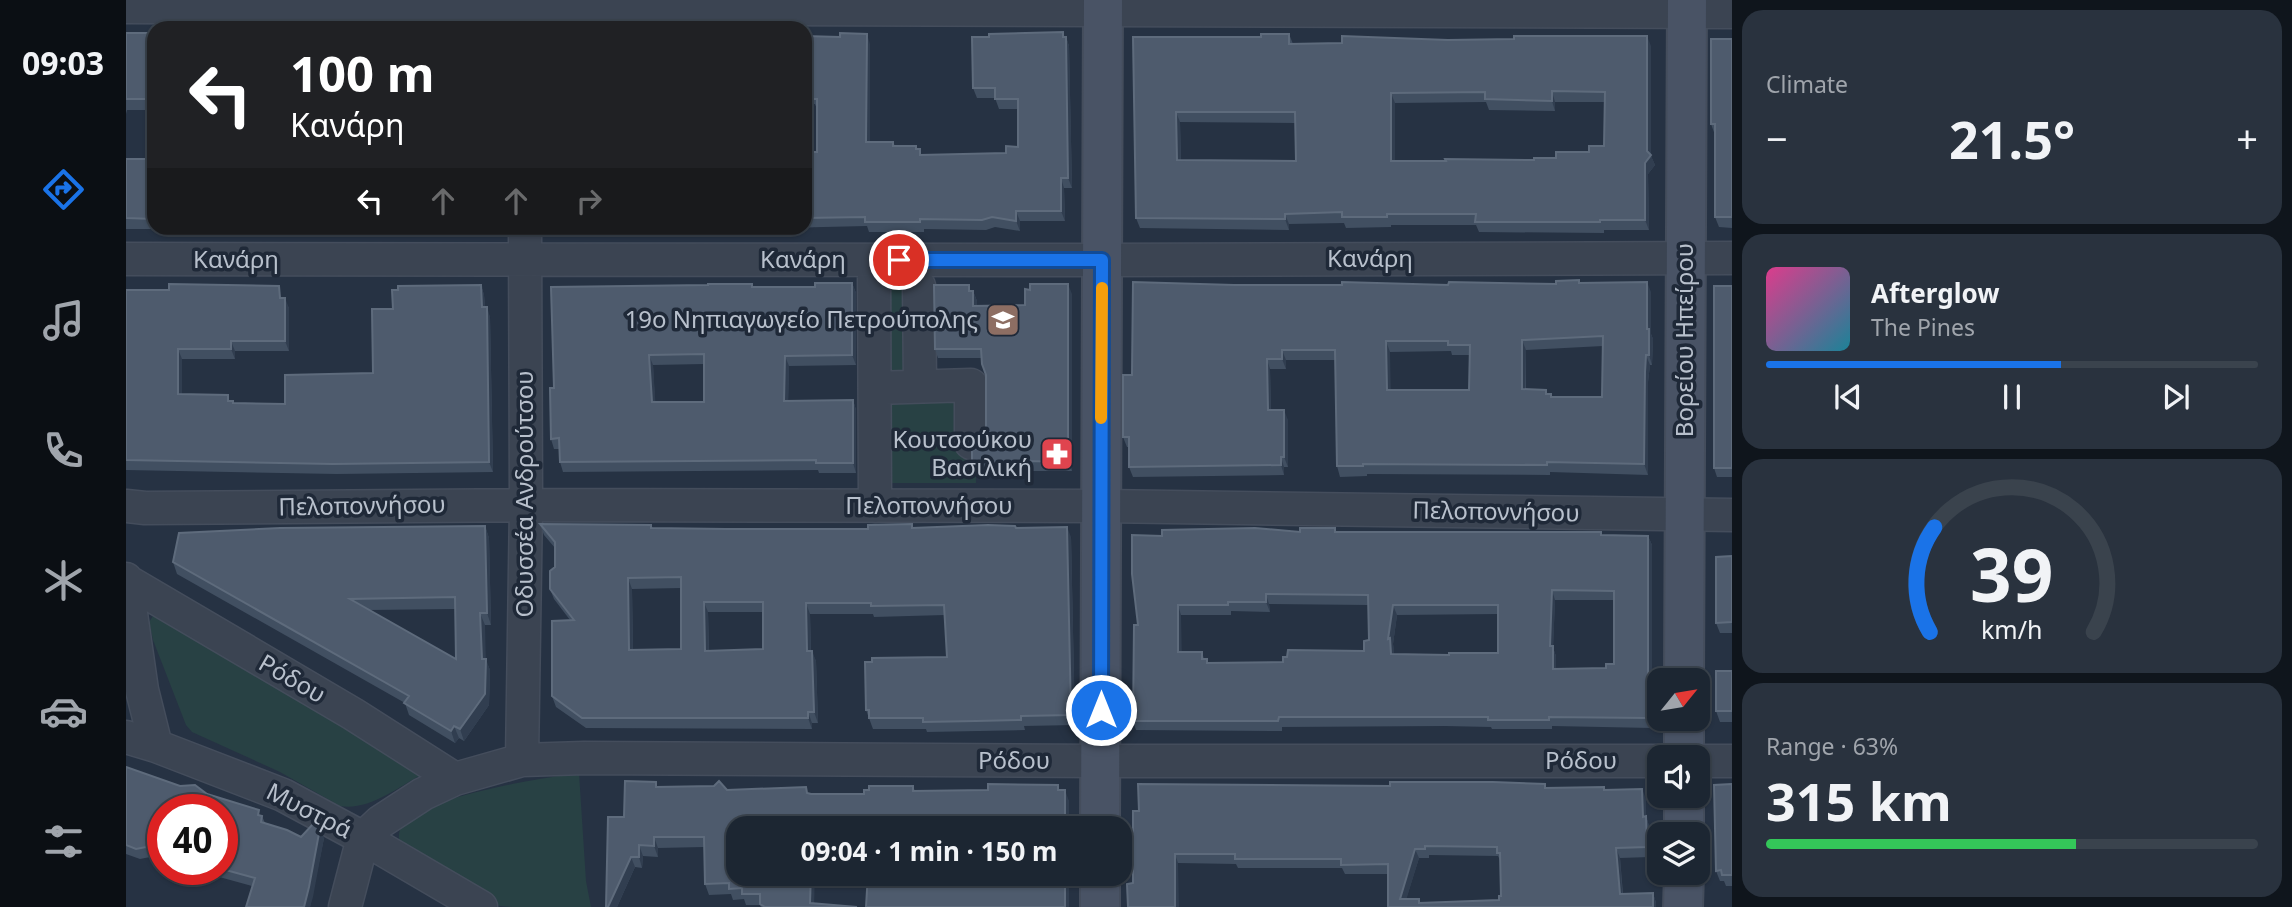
<!DOCTYPE html>
<meta charset="utf-8">
<style>
:root{--surface:#1c2632;--page:#29323e;--text:#f1f3f6;--muted:#a0a5ac;--line:#3a434d;--accent:#1a73e8}
body{margin:0;font-family:"Noto Sans",sans-serif;background:var(--page);color:var(--text);height:100vh;display:flex;flex-direction:column;font-size:26px;white-space:nowrap}
*{box-sizing:border-box;margin:0}
p{font-size:23px;color:var(--muted)}
.icon{flex:none;width:38px;height:38px;fill:none;stroke:currentColor;stroke-width:2;stroke-linecap:round;stroke-linejoin:round}
.map{position:relative;flex:1;overflow:hidden}
.side{display:flex;flex-direction:column;gap:10px;padding:10px;background:#0f151c;width:560px}
.side>*{flex:none}
.top-card{position:absolute;left:21px;top:21px;width:665px;height:214px;border-radius:21px;box-shadow:0 2px 5px #0004,0 0 0 2px var(--line);background:#202124;color:#fff;overflow:hidden}
.needle{width:46px;rotate:60deg}
.tools{position:absolute;left:1521px;top:668px;display:grid;gap:14px}
.tools a{display:grid;place-items:center;width:63px;height:63px;border-radius:14px;background:var(--surface);box-shadow:0 2px 5px #0004,0 0 0 2px var(--line);font-size:35px}
.speed{position:absolute;left:21px;top:794px;display:flex;gap:14px;font-size:35px;font-weight:700;text-align:center}
.speed>*{display:grid;place-content:center;width:91px;height:91px;border-radius:50%;background:var(--surface);box-shadow:0 2px 5px #0004,0 0 0 2px var(--line);line-height:1}
.speed .limit{border:10px solid #d22;background:#fff;color:#111}
.pin{position:absolute;display:grid;place-items:center;width:60px;height:60px;color:#fff;margin:-30px;border:4px solid #fff;border-radius:50%;box-shadow:0 2px 7px #0007}
.me{position:absolute;width:77px;margin:-38px;rotate:0deg;stroke-linejoin:round;filter:drop-shadow(0 0 5px #0008)}
.turn{display:flex;align-items:center;gap:24px;height:147px;padding:0 28px;font-size:32px}
.turn .icon{width:91px;height:91px;stroke-width:2.5}
.turn b{display:block;font-size:49px;line-height:60px}
.lanes{display:flex;align-items:center;height:66px;padding:0 28px;background:#0003;justify-content:center;gap:35px;direction:ltr}
.lanes .off{opacity:.35}
.big{font-size:52px;font-weight:700;line-height:1.1}
.side .card{flex:1;display:flex;flex-direction:column;justify-content:center;gap:10px;min-width:0;padding:0 24px;border-radius:21px;background:var(--page)}
.side .dial{align-items:center;gap:0}
.dial svg{height:182px;overflow:visible;fill:none;stroke:var(--line);stroke-width:7;stroke-linecap:round;text-anchor:middle}
.dial text{fill:var(--text);stroke:none}
.song{display:flex;align-items:center;gap:21px}
.cover{width:84px;height:84px;border-radius:10px;background:linear-gradient(135deg,hsl(330 70% 55%),hsl(190 70% 35%))}
.played{height:7px;border-radius:4px;background:linear-gradient(90deg,var(--accent) 60%,var(--line) 60%)}
.keys{display:flex;justify-content:space-around;direction:ltr}
.heat{display:flex;justify-content:space-between;align-items:center;font-size:38px;direction:ltr}
.charge{height:10px;border-radius:5px;background:linear-gradient(90deg,#34c759 63%,var(--line) 0)}
.trip{position:absolute;left:600px;top:816px;width:406px;height:70px;border-radius:21px;background:var(--surface);box-shadow:0 2px 5px #0004,0 0 0 2px var(--line);font-weight:700;line-height:70px;text-align:center}
main{display:flex;flex:1;min-height:0}
.tab-bar{display:flex;flex-direction:column;width:126px;justify-content:space-around;align-items:center;background:#0b0f14;color:var(--muted)}
.tab-bar .icon{width:49px;height:49px}
.tab-bar .on{color:var(--accent)}
.tab-bar b{font-size:32px;color:var(--text)}
.map>svg:first-child{display:block}
</style>
<main>
<nav class="tab-bar">
<b>09:03</b>
<svg class="icon on" aria-label="directions" viewBox="0 0 24 24"><path d="M12 3l9 9-9 9-9-9zM9 14v-3h6M13 9l2 2-2 2"/></svg>
<svg class="icon" aria-label="music" viewBox="0 0 24 24"><path d="M9 18V5l10-2v13"/><circle cx="6" cy="18" r="3"/><circle cx="16" cy="16" r="3"/></svg>
<svg class="icon" aria-label="phone" viewBox="0 0 24 24"><path d="M5 4h4l2 5-3 2q2 4 5 5l2-3 5 2v4C11 20 4 13 5 4z"/></svg>
<svg class="icon" aria-label="climate" viewBox="0 0 24 24"><path d="M12 3v18M4 7l16 10M4 17L20 7"/></svg>
<svg class="icon" aria-label="car" viewBox="0 0 24 24"><path d="M5 17H2v-5l4-1 3-4h7l3 4 3 1v5h-3M9 17h6M6 11h13"/><circle cx="7" cy="17" r="2"/><circle cx="17" cy="17" r="2"/></svg>
<svg class="icon" aria-label="filters" viewBox="0 0 24 24"><path d="M4 7h16M4 17h16"/><circle cx="9" cy="7" r="2"/><circle cx="15" cy="17" r="2"/></svg>
</nav>
<div class="map">
<svg width="1606" height="907" viewBox="0 0 1606 907">
<rect width="100%" height="100%" fill="#263243"/>
<path fill="#284144" d="M796 282 797 381H849L850 483H755L753 283Z
M35 614 274 752 295 775C271 788 242 811 214 806L154 772 66 732 60 725 27 640 23 622 27 616Z
M453 773 460 881 465 907C443 907 422 907 401 907 393 907 382 907 374 906 361 902 284 858 278 850 272 842 271 834 276 826 296 796 417 778 453 773Z"/>
<g fill="none" stroke-linecap="round" stroke-linejoin="round">
<defs>
<path id="street" d="M0 7 1606 12
M0 259 976 260 1606 258
M748 260 749 506
M793 286 794 386
M749 388 845 385V443
M0 506 19 508 400 505 975 506 1606 515
M0 579 16 690 30 746
M1 581 227 714 329 779
M0 737 30 746 157 795 237 838 355 907
M396 760 400 505 399 228
M1572 761H1606
M219 907 237 838 254 822 297 794 329 779 396 760 458 758 974 761H1533"/>
<path id="secondary" d="M1558 681 1561 0
M1558 758V719
M974 828 977 0
M1558 835V796
M974 907V873
M1557 907 1558 873"/>
</defs>
<use href="#street" stroke="#444d5c" stroke-width="35"/>
<use href="#secondary" stroke="#444d5c" stroke-width="42"/>
<use href="#street" stroke="#3b4452" stroke-width="32"/>
<use href="#secondary" stroke="#495365" stroke-width="38"/>
</g>
<path fill="#414f61" fill-rule="evenodd" d="M0 33H28V110H1L0 114Z
M1163 34 1167 44 1525 46V156L1529 165 1522 174 1523 230H1478V233L1353 232 1350 225H1265V227L1220 228 1218 223 1163 224V230L1014 228 1010 218 1007 37H1135ZM1360 102 1363 110 1429 111V102H1478V146L1463 152 1430 158 1408 160 1269 161V103ZM1054 122 1170 123V161L1055 160Z
M679 36 744 44V142H767L769 146 791 149 796 155 880 153 892 147V109H873L869 98H851L847 88 940 37 943 46 946 188H938L939 221H894V231L869 227 860 230 798 229V232H743L741 226 655 228H588H679V162H687L691 152V109L689 104H679Z
M1606 39V228L1593 227 1589 217V135L1585 124Z
M0 159H21L23 165H28V228H45V229H0Z
M173 228H214L173 229Z
M435 228H498V229H435Z
M726 283 730 293V365L663 366 662 401 727 400 730 410V473H693L692 470 437 472 434 462 433 449H428L425 439 428 388 627 287H689ZM578 364V402H529L527 365Z
M1454 283 1525 292V334L1527 339 1526 365H1524L1522 382V475L1424 472V475L1241 474V476L1214 477 1211 466 1209 360H1160V369H1144L1145 410 1162 420V467H1158V475L1007 477 1003 467V447H1001L997 437 1006 375 1108 285H1322ZM1477 346 1476 397H1426L1425 394 1400 390V350ZM1325 351 1326 355H1344L1343 390H1264V352Z
M355 285 358 295 359 307 364 317 367 472 211 474 0 470V290L157 298 163 308V351H109V359H56V394L103 401 108 403 159 404 247 373 267 309Z
M1606 286V477H1591L1588 468Z
M845 291H847L851 301V306L899 305 946 294V471H903V476L872 475 871 471H850L846 462 857 443 860 433V376L855 358H812L809 349Z
M414 524 525 525 527 528H890L945 537 949 725 898 726 899 730 853 731 801 732 800 729H747L740 710 821 657 819 615 748 617 747 614H684L685 651 690 661 692 723H686V729L460 728 430 707 426 696 444 620 428 599 424 589 429 567V548L418 535ZM555 588V649L507 650 506 589ZM582 612H637V649L583 651Z
M359 526 363 538 365 625H359V659L364 670 363 705 338 741 333 738 329 743 283 715 279 703 51 574 47 562ZM329 609 330 659 244 610Z
M1209 528 1210 532H1475L1476 535 1522 536 1526 545V728L1426 726V729H1366L1365 727 1319 726 1156 727V731L1010 730 1007 721 1012 625 1174 532ZM1429 600H1488V664L1480 668 1430 669V656L1427 648ZM1143 604 1242 605 1243 640 1238 651 1157 662 1082 663 1081 659H1078L1076 652H1055V615H1105V611L1144 612ZM1372 614V653L1323 655 1268 654 1267 644 1271 615Z
M1606 556V633H1594L1590 623Z
M1606 671V722H1594L1590 711Z
M0 767 54 786 81 794 136 816 139 823 175 837 198 838 184 907H120L126 886 68 870H96V810H37V861L24 857 14 859 0 854Z
M530 782 531 787 683 794H738L787 786 789 791 933 790 943 801 612 828 688 903 731 907H635L634 905H620L618 899 607 900 605 894 583 895 579 884 578 847 532 848V857L517 856 516 868 509 867 491 907H480L498 817Z
M1606 784V886H1600L1598 881H1594L1590 871Z
M1478 787 1479 790 1520 799V816L1523 826 1524 857 1494 858 1497 894 1527 893 1530 903V907H1262V874H1219L1216 868H1112L1110 864 1052 863 1007 883V811L1421 788ZM1303 855 1372 856 1375 862V896L1373 900 1294 903 1293 899H1280L1293 858H1303Z"/>
<path fill="#313e50" d="M937 32 940 41V37L943 46 946 188 942 178Z
M741 34 744 44V152L740 142Z
M1521 36 1525 46V156L1529 165 1522 174 1523 230 1519 220V163L1521 151Z
M1426 91 1429 102V111L1426 101Z
M1265 93 1269 103V171L1265 161Z
M1050 112 1054 122 1055 171 1051 160Z
M935 178 938 188 939 221 935 211Z
M890 211 894 221V231L890 221Z
M1159 214 1163 224V230L1159 219Z
M1521 282 1525 292V334L1527 339 1526 365 1523 355Z
M726 283 730 293V365L726 355Z
M942 284 946 294V471L942 462Z
M355 285 358 295 360 317 356 307Z
M847 291 851 301V316L847 306Z
M159 298 163 308V351L159 341Z
M361 307 364 317 367 472 363 462Z
M1396 340 1400 350 1399 400 1396 389Z
M105 341 109 351V359L105 349Z
M1260 341 1264 352 1265 400 1261 390Z
M52 349 56 359V404L52 394Z
M1156 350 1160 360V369L1156 359Z
M523 355 527 365 530 412 526 402Z
M1520 355 1524 365 1522 382V475L1518 464 1519 372Z
M659 356 663 366 662 411 658 401Z
M1141 359 1144 369 1145 420 1142 410Z
M727 400 730 410V473L727 463Z
M1158 410 1162 420V467L1158 457Z
M1155 457 1158 467V475L1155 465Z
M359 526 363 538 365 625 361 613Z
M941 527 945 537 949 725 945 715Z
M1522 536 1526 545V728L1522 718Z
M502 578 506 589 507 660 503 650Z
M1426 590 1429 600 1427 648 1430 656V678L1427 669 1424 646Z
M1140 594 1143 604 1144 612 1140 602Z
M578 602 582 612 583 661 579 651Z
M680 603 684 614 685 661 681 651Z
M1052 605 1055 615 1056 662 1052 652Z
M1267 605 1271 615 1267 644 1268 648V664L1265 654 1262 639Z
M354 613 359 625 360 667V659L364 670 363 705 338 741 334 729 356 659Z
M686 651 690 661 692 723 688 712Z
M682 712 686 723V729L682 718Z
M328 726 333 738 329 743 325 731Z
M1516 789 1520 799V826L1517 817Z
M939 790 943 801V828H939Z
M1520 816 1523 826 1524 857 1521 847Z
M194 828 198 838 187 897 184 907H178Z
M528 837 532 848V857L528 846Z
M513 845 517 856 516 868 513 857Z
M1490 848 1494 858 1497 904 1494 894Z
M1289 849 1293 858 1278 907 1274 899Z
M1049 854 1052 863 1053 907H1049Z
M505 857 509 867 491 907H482Z
M685 873H689L688 907 684 903Z
M939 873H943V907H939Z
M1527 893 1530 903V907H1527Z"/>
<path fill="#4e5b6d" stroke="#5e6b7c" stroke-width="2" fill-rule="evenodd" d="M937 32V37H940L942 178H935V211H890V221L866 217 856 220 794 219V222H739V217L679 218V162H687V152H691V99H687V95H679V36L714 37V33L741 34 740 142H767V146H790V149H794V155L880 153V146L892 147V99H869V88H847L846 37H863V34Z
M0 33H28V99H0Z
M1135 34H1163V44L1216 43V36L1322 40 1388 39V36H1521V151L1525 155 1519 163V220H1474V222H1349L1350 214H1261V217H1216V212L1159 214V219L1010 218 1007 37H1135ZM1426 91 1479 92 1478 146H1463V152H1430V158H1408V160L1319 159 1320 161H1265V93L1359 92V99L1426 101ZM1050 112H1169L1170 161 1051 160Z
M1585 39H1606V217H1589V124H1585Z
M0 159H21V165H28V219L0 218Z
M1453 280V283L1521 282V329H1523V355H1520L1519 372 1518 464 1421 462V465L1237 464V466H1211L1209 350H1156V359H1141L1142 410H1158V457H1155V465L1003 467V437H997V375H1006L1007 282 1108 285H1216V282L1322 285 1323 282 1430 284V281ZM1477 336 1476 397H1425V394H1420V390L1396 389V340ZM1260 341H1322V345H1344L1343 390H1261Z
M689 283H726V355L659 356 658 401 727 400V463H690V460L434 462 433 438 425 439 424 388H428L425 287 582 285V284H626V287H689ZM578 354V402H526L523 355Z
M43 284 153 286 154 298H159V341H105V349H52V394L102 395V401H107V403L159 404V375L247 373 246 309H267L266 290H272V286L355 285 356 307H361L363 462 207 464 0 460V290H43Z
M904 284H942V462L900 461V466H869V462H846V451L857 443 860 433V375L856 364 855 349H809L808 285H843V291H847V306L899 305V289L904 290Z
M1588 286H1606V468H1588Z
M414 524 525 525V528L600 529H742V525L786 524V528L862 525 889 526 890 528 941 527 945 715 895 716V720L850 721 797 722V718H743V710H740L739 662H746V658L821 657 818 605 745 606V603H680L681 651H686L688 712H682V718H456L426 696V621L448 620 424 589V571L429 567V542ZM555 577V649L503 650 502 578ZM578 602H637V649L579 651Z
M359 526 361 613H354L356 659H360L359 694 334 729 328 726 325 731 278 703 283 696 47 562 53 533 154 528ZM329 597 330 659 224 599Z
M1129 528 1174 532V528H1209V532H1475V535L1522 536V718L1423 717V720H1362V717H1153L1152 721H1007L1008 625H1012L1006 574V535L1036 536V530ZM1426 590 1488 591V664H1480V668L1427 669V646H1424ZM1140 594 1242 595 1243 640 1238 641V651L1162 650 1161 657H1157V662L1081 663V659H1076V652H1052V605H1102V602H1140ZM1267 605H1372V653H1323V655L1265 654 1264 638 1262 639Z
M1606 556V622L1590 623V557Z
M1590 671H1606V711H1590Z
M0 767 54 786 69 785 81 794 133 810 132 815 136 816 135 822 161 830 175 837 187 824 194 828 183 887 178 907H120L129 878 96 869V810H37V852L20 847 10 849 0 845Z
M499 781 530 782V787L588 786 593 781 601 790 680 787 681 793 685 794H738V790H743V786H787V791L862 790V784L932 785V790H939V828H612V873H685L684 903 731 907H639L634 904V894H616V888L603 889V883L579 884 578 837H528V846L513 845V857H505L482 907H480L482 817H498Z
M1264 782H1367L1419 784V788L1478 787V790L1516 789 1517 817 1520 816 1521 847 1490 848 1494 894 1527 893V907H1262V864L1215 865V859H1109V854H1049V907H1002L1001 884 1007 883V811H1013L1012 784 1264 786ZM1299 846 1371 847V853H1374L1375 896H1373V900L1293 903V899H1274L1289 849H1299Z
M1606 784V875H1596L1595 870 1590 871 1588 785Z
M742 873H939V907H740Z"/>
<g fill="none" stroke-linecap="round" stroke-linejoin="round">
<defs>
<path id="route" d="M773 260H976L975 710"/>
</defs>
<use href="#route" stroke="#114b97" stroke-width="18"/>
<use href="#route" stroke="#1a73e8" stroke-width="12"/>
<path stroke="#f59e0b" stroke-width="12" d="M975 418 976 288"/>
</g>
<defs>
<symbol id="school-square" viewBox="-11 -11 22 22"><rect x="-9" y="-9" width="18" height="18" rx="4" fill="#8d6e63" stroke="#1f2938"/><path d="M0-5L7-2L0 1L-7-2ZM-4 1L0 2.5L4 1V4Q0 6-4 4Z" fill="#fff"/></symbol>
<symbol id="pharmacy-square" viewBox="-11 -11 22 22"><rect x="-9" y="-9" width="18" height="18" rx="4" fill="#e0444e" stroke="#1f2938"/><path d="M-2-6h4v4h4v4h-4v4h-4v-4h-4v-4h4Z" fill="#fff"/></symbol>
</defs>
<g fill-rule="evenodd">
<use href="#school-square" x="858" y="301" width="38" height="38"/>
<use href="#pharmacy-square" x="912" y="435" width="38" height="38"/>
</g>
<g text-anchor="middle" stroke-width="7" stroke-linejoin="round" paint-order="stroke">
<g font-size="24" fill="#b8c0cc" stroke="#1f2938">
<text x="1244" y="267">Κανάρη</text>
<text x="110" y="268">Κανάρη</text>
<text x="677" y="268">Κανάρη</text>
<text transform="translate(1559 340) rotate(-90)" y="8">Βορείου Ηπείρου</text>
<text transform="translate(399 494) rotate(-90)" y="8">Οδυσσέα Ανδρούτσου</text>
<text transform="translate(236 506) rotate(-1)" y="8">Πελοποννήσου</text>
<text x="803" y="514">Πελοποννήσου</text>
<text transform="translate(1370 512) rotate(1)" y="8">Πελοποννήσου</text>
<text transform="translate(166 679) rotate(30)" y="8">Ρόδου</text>
<text x="888" y="769">Ρόδου</text>
<text x="1455" y="769">Ρόδου</text>
<text transform="translate(183 811) rotate(27)" y="8">Μυστρά</text>
</g>
<g font-size="24" fill="#b8c0cc" stroke="#1f2938" text-anchor="end">
<text x="852" y="328">19ο Νηπιαγωγείο Πετρούπολης</text>
<text x="906" y="448">Κουτσούκου<tspan x="906" dy="28">Βασιλική</tspan></text>
</g>
</g>
</svg>
<div class="tools">
<a><svg class="needle" viewBox="-14 -14 28 28"><path d="M0-13l5 13h-10z" fill="#e53935"/><path d="M0 13l5-13h-10z" fill="#a0a5ac"/></svg></a>
<a><svg class="icon" aria-label="sound" viewBox="0 0 24 24"><path d="M4 9h4l5-4v14l-5-4H4zM17 9q2 3 0 6"/></svg></a>
<a><svg class="icon" aria-label="layers" viewBox="0 0 24 24"><path d="M12 4l9 5-9 5-9-5zM3 14l9 5 9-5"/></svg></a>
</div>
<div class="speed"><div class="limit">40</div></div>
<div class="pin" style="left:773px;top:260px;background:#d93025"><svg class="icon" aria-label="arrive" viewBox="0 0 24 24"><path d="M6 21V4h12l-3 4 3 4H6"/></svg></div>
<svg class="me" style="left:975px;top:710px" viewBox="-20 -20 40 40"><circle r="17" fill="#1a73e8" stroke="#fff" stroke-width="3"/><path d="M0-11L8 9 0 5-8 9z" fill="#fff"/></svg>
<div class="trip">09:04 · 1 min · 150 m</div>
<div class="top-card">
<div class="turn"><svg class="icon" aria-label="left" viewBox="0 0 24 24"><path d="M17 20v-9H6M10 6l-5 5 5 5"/></svg><div><b>100 m</b>Κανάρη</div></div>
<div class="lanes"><svg class="icon" aria-label="left" viewBox="0 0 24 24"><path d="M17 20v-9H6M10 6l-5 5 5 5"/></svg><svg class="icon off" aria-label="ahead" viewBox="0 0 24 24"><path d="M12 20V5M6 11l6-6 6 6"/></svg><svg class="icon off" aria-label="ahead" viewBox="0 0 24 24"><path d="M12 20V5M6 11l6-6 6 6"/></svg><svg class="icon off" aria-label="right" viewBox="0 0 24 24"><path d="M7 20v-9h11M14 6l5 5-5 5"/></svg></div>
</div>
</div>
<section class="side">
<div class="card"><p>Climate</p>
<div class="heat"><a>−</a><b class="big">21.5°</b><a>+</a></div>
</div>
<div class="card">
<div class="song"><i class="cover"></i><div><b>Afterglow</b><p>The Pines</p></div></div>
<div class="played"></div>
<div class="keys"><svg class="icon" aria-label="previous" viewBox="0 0 24 24"><path d="M18 5L8 12l10 7zM5 5v14"/></svg><svg class="icon" aria-label="pause" viewBox="0 0 24 24"><path d="M8 5v14M16 5v14"/></svg><svg class="icon" aria-label="next" viewBox="0 0 24 24"><path d="M6 5l10 7-10 7zM19 5v14"/></svg></div>
</div>
<div class="card dial"><svg viewBox="0 0 100 80">
<path d="M14 69A42 42 0 1 1 86 69"/>
<path d="M14 69A42 42 0 0 1 16 23" stroke="#1a73e8"/>
<text x="50" y="56" font-size="32" font-weight="700">39</text>
<text x="50" y="72" font-size="11">km/h</text>
</svg></div>
<div class="card"><p>Range · 63%</p><b class="big">315 km</b><div class="charge"></div></div>
</section>
</main>
